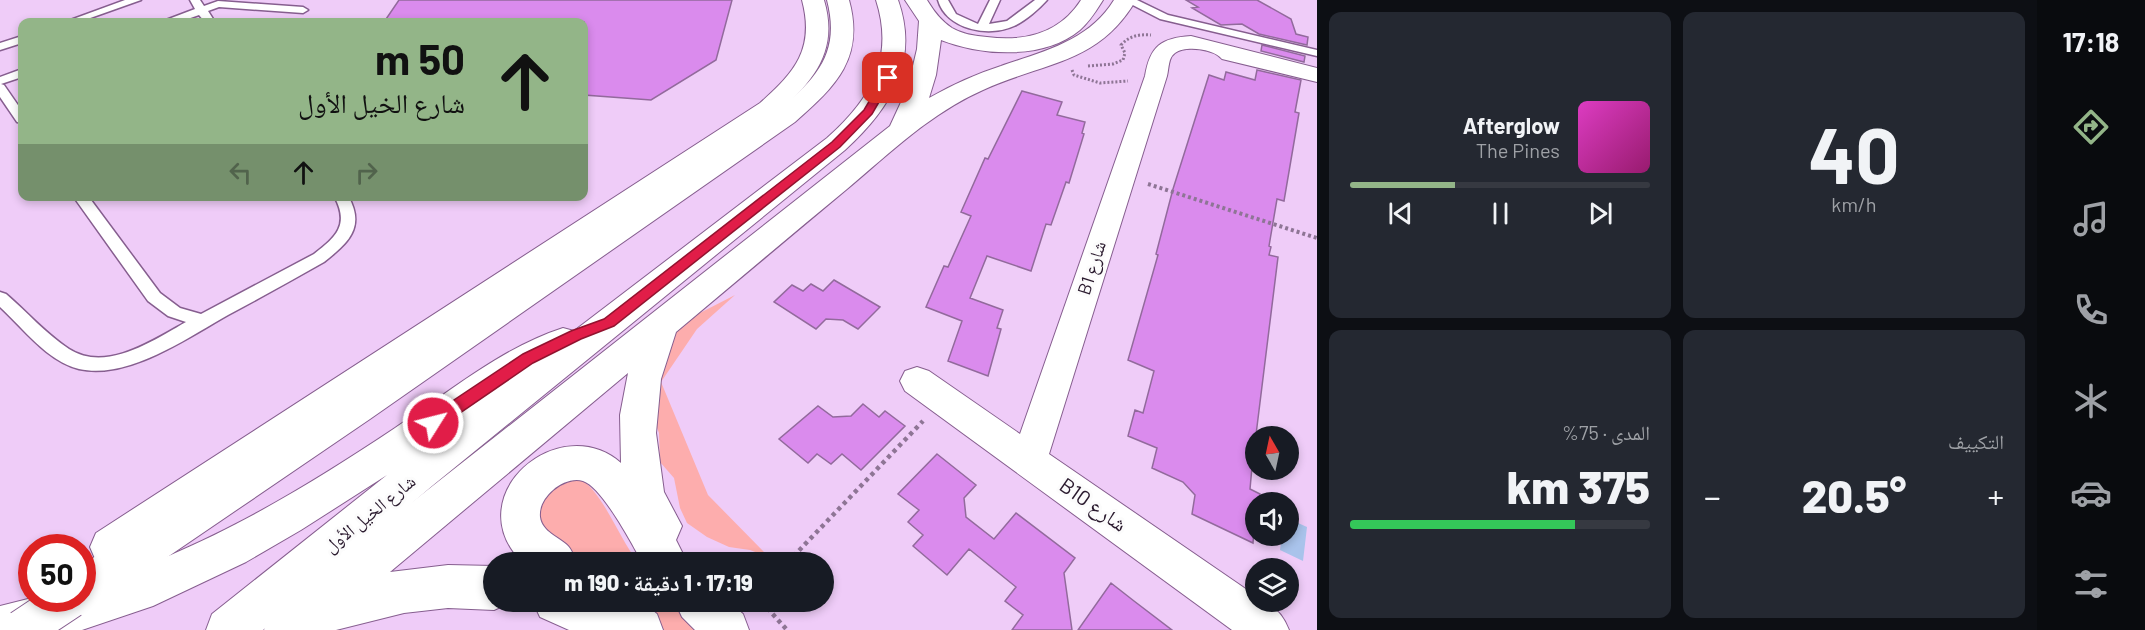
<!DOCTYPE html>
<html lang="ar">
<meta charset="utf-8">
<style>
:root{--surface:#171b24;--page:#242831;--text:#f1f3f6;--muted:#9ea1a6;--line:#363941;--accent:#93b588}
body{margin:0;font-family:Barlow,"Noto Naskh Arabic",sans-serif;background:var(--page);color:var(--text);direction:rtl;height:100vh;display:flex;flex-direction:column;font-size:22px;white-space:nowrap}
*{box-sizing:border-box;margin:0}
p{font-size:20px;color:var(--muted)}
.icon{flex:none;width:33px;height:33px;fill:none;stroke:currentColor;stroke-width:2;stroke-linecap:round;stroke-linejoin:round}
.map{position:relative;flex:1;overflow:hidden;direction:ltr}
.details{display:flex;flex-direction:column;gap:12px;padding:12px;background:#0d0f14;width:720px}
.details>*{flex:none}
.banner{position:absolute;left:18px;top:18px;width:570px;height:183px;border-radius:12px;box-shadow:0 3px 9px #0003;direction:rtl;background:#93b588;color:#111;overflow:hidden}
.needle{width:39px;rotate:351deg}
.fabs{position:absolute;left:1245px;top:426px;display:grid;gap:12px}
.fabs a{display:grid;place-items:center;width:54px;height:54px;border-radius:50%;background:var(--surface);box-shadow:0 3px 9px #0003;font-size:30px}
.speed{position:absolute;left:18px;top:534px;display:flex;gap:12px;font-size:30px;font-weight:700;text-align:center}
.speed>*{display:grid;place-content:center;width:78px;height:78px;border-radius:50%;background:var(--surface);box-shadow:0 3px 9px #0003;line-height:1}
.speed .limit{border:9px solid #d22;background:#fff;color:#111}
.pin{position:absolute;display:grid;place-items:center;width:51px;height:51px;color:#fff;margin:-26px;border-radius:12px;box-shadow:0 3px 9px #0006}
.me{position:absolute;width:66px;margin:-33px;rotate:54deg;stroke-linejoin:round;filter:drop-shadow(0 0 4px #0008)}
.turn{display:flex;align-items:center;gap:21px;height:126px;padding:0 24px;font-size:27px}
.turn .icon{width:78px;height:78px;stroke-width:2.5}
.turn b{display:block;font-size:42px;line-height:51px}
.lanes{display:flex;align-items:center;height:57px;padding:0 24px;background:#0003;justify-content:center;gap:30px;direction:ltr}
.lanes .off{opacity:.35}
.big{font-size:45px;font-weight:800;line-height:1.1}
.details .card{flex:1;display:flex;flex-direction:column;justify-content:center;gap:9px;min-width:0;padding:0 21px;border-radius:12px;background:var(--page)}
.details .dial{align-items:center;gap:0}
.dial b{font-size:78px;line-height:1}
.song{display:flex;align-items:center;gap:18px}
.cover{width:72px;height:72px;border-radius:9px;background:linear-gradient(135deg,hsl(310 70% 55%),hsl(320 70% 35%))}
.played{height:6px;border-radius:3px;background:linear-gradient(90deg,var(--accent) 35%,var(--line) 35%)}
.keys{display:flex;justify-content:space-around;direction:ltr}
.heat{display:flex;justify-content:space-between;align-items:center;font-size:33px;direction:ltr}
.charge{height:9px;border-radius:4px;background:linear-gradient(90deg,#34c759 75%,var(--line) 0)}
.details .tiles{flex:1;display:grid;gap:12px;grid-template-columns:repeat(2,1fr)}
.trip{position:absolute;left:483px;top:552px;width:351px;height:60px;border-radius:30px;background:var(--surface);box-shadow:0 3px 9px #0003;font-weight:800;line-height:60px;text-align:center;direction:rtl}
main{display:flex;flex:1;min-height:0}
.tab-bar{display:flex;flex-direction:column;width:108px;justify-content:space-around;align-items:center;background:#090b0e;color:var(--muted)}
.tab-bar .icon{width:42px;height:42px}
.tab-bar .on{color:var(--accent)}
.tab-bar b{font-size:27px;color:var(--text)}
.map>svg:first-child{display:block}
</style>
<main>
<nav class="tab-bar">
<b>17:18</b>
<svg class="icon on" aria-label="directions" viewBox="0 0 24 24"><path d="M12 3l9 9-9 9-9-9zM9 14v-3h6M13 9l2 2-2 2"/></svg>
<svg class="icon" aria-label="music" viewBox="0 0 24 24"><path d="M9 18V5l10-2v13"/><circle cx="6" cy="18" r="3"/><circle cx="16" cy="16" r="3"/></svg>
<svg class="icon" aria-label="phone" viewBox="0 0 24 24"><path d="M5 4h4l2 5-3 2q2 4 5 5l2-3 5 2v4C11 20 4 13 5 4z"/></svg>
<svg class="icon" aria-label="climate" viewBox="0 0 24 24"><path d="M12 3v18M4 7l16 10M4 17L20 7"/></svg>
<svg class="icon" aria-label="car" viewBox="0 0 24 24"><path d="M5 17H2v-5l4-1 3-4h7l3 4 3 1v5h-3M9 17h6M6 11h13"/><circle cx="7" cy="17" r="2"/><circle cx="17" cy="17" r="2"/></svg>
<svg class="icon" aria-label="filters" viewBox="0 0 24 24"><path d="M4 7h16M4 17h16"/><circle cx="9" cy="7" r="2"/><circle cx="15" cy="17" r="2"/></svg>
</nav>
<section class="details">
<div class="tiles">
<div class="card dial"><b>40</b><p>km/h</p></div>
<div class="card">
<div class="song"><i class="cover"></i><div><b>Afterglow</b><p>The Pines</p></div></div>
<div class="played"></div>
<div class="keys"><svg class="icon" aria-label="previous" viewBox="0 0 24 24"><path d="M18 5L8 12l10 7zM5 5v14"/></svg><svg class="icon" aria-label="pause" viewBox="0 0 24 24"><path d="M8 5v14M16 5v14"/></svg><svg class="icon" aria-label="next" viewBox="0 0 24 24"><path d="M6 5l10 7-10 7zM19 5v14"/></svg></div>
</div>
<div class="card"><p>التكييف</p>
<div class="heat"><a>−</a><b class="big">20.5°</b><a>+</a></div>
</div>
<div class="card"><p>المدى · 75%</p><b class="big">375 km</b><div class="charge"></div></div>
</div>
</section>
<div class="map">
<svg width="1317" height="630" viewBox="0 0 1317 630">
<rect width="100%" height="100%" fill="#efccf8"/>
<path fill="#fdadad" d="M735 295 697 329 661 382 708 495 769 557 750 550 729 547 707 537 687 523 680 508 674 478 660 462 659 433 650 410 674 332 694 316Z
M578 477C603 491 619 539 638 562H580L536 536 529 495Z
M627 602H672L699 630H658Z"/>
<path fill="#a9c3eb" d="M1289 519 1307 527 1303 561 1280 550 1282 536H1288Z"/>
<path fill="#da8bed" stroke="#926a9c" stroke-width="1.5" d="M399 0H732L716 60 651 100 584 95V22H384Z
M1186 0H1257L1291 19 1296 34 1308 37 1307 45 1259 34 1242 24 1221 25 1192 8 1198 7Z
M1262 45 1305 56 1304 62 1261 51Z
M1257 70 1301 80 1295 112 1299 113 1284 201 1277 199 1269 246 1271 247 1269 255 1278 257 1252 467 1250 489 1260 494 1259 502H1256L1253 543 1192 514 1195 495 1183 482 1152 468 1157 448 1128 436 1135 410 1143 413 1154 371 1128 360 1158 255 1156 254 1173 189 1209 75 1224 80 1226 72 1255 80Z
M1022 91 1062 102 1057 115 1085 122 1082 133 1084 134 1069 183 1066 182 1051 225 1046 224 1031 271 987 256 970 298 1003 310 997 328 1001 329 988 376 948 361 962 321 926 307 944 266 948 267 971 216 961 212 985 158 988 159Z
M834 280 880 307 858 329 843 320 826 319 816 329 774 302 792 285 803 291 811 284 823 291Z
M863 404 879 417 885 411 905 426 861 470 842 454 831 464 817 454 808 463 779 439 818 406 833 417 851 416Z
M937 454 976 485 964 498 966 517 994 539 1016 513 1075 558 1064 573 1072 630H1012L1023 615 1005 601 1016 587 969 549 947 575 913 546 923 535 908 522 919 510 898 494Z
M1111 583 1134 601 1172 630H1078Z"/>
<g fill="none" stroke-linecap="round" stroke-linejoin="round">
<defs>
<path id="service" d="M125 0H141L79 22H65Z
M190 0H200L204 6 218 1 303 7 308 10 303 13 219 7 208 11 215 22H205L199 15 179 22H165L166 20 195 9Z
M938 0H948L956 14 978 24 990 0H1000L989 24 1007 21 1035 0H1047C1039 9 1025 21 1014 26 988 38 946 29 938 0Z
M1123 0H1137L1168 15 1317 50V56L1160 19Z
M22 36V43L0 50V43Z
M22 69V77L1 84 4 85 22 111V123L17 122 0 97V77Z
M73 196H88L160 293 180 308 201 314 314 254C336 237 350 225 334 196H348C366 227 348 243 324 262 292 280 260 298 228 315 187 338 128 380 79 369 47 361 24 329 0 307V292L6 294C27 312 46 334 69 349 106 373 154 340 186 322L168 316 148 301Z"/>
<path id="minor" d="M1191 36 1317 68V82L1222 59C1214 49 1186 45 1175 53 1168 58 1169 68 1167 76L1049 454 1256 596V602C1273 602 1283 615 1289 630H1232L905 391 900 381 905 371 917 367 929 371 1020 434 1145 76C1150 46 1161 38 1191 36Z"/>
<path id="tertiary" d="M905 0H927C933 10 941 21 952 28 962 34 975 36 987 37 1025 42 1060 33 1081 0H1103C1096 11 1090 21 1080 30 1044 60 982 56 941 40L936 75 929 98C952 85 976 74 1001 66 1044 51 1089 41 1114 0H1136C1099 64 1044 62 983 90 931 113 891 152 847 189 790 236 733 284 676 332L661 379 656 433 664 492 682 526 676 540 687 562H642C632 544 602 487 583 481 573 478 561 483 553 490 545 497 539 506 540 517 542 532 559 537 568 546 572 550 574 557 576 562H522C457 496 559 409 621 463L620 415 628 373 390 572 448 565 494 566V602H510L509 603 494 610 448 608 404 613 336 630H264L270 614 890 126 908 87 917 49 919 21Z
M533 602H642L657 614 663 630H569L540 617Z
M675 602H729L743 614 749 630H695L682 617Z"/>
<path id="secondary" d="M802 0H824C839 51 814 80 778 113L126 561 111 567 96 561 90 547 96 533 760 103C795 72 815 49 802 0Z
M876 0H898C920 62 890 109 845 150L432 486 263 630H206L212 614 387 475 301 530 246 562 153 606 82 630H0V606L32 598H82V586C195 555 299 492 395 428 448 393 501 348 563 328L574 331 827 138C870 100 895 59 876 0Z"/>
<path id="primary" d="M827 0H849C865 58 836 86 795 122L370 419 97 605 82 612 67 605 64 598H82V565L344 397 777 112C816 78 841 54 827 0Z"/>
</defs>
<use href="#service" stroke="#865e8f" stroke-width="3"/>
<use href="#minor" stroke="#865e8f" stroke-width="2"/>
<use href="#tertiary" stroke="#865e8f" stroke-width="2"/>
<use href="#secondary" stroke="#865e8f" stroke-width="2"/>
<use href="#primary" stroke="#865e8f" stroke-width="2"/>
<path stroke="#8e7595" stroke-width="3" stroke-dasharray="2 2" stroke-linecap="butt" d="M1088 66 1113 64 1123 60 1125 53 1121 45C1129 36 1139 34 1151 35
M1072 70 1074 75 1100 83 1128 81"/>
<path stroke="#8e7595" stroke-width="4" stroke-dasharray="3 3" stroke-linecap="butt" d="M1148 184 1317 238"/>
<path stroke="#8e7595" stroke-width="4.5" stroke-dasharray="4 4" stroke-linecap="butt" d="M788 562 923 421
M762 602 787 630"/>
<use href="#service" fill="#fff" fill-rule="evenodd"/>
<use href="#minor" fill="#fff" fill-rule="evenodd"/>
<use href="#tertiary" fill="#fff" fill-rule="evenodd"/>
<use href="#secondary" fill="#fff" fill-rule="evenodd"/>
<use href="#primary" fill="#fff" fill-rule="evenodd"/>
<defs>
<path id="primary-bridge" d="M22 630 70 598"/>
</defs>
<use href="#primary-bridge" stroke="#865e8f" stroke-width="42" stroke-linecap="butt"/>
<use href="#primary-bridge" stroke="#fff" stroke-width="40"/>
</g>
<path fill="#e11d48" stroke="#92132f" stroke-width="1.5" d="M888 75 893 78 872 114 840 147 614 326 581 339 533 363 438 428 433 430 427 428 425 423 427 418 523 354 571 331 604 319 832 142 864 110 883 78Z"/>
<g text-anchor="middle" stroke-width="6" stroke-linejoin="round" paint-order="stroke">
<g font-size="18" fill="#2a1a2e" stroke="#fcfcfc">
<text transform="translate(1092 268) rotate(-72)" y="6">B1 شارع</text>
<text transform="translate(370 514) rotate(-39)" y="6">شارع الخيل الأول</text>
</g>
<g font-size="21" fill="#2a1a2e" stroke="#fcfcfc">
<text transform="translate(1093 505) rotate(35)" y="7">B10 شارع</text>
</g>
</g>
</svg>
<div class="fabs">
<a><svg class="needle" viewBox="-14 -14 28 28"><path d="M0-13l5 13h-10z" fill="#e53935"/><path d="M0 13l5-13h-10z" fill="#9ea1a6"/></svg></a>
<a><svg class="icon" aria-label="sound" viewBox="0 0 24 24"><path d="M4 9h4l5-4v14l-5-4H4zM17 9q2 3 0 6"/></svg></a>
<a><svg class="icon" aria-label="layers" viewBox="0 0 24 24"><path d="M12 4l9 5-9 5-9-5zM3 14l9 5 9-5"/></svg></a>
</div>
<div class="speed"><div class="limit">50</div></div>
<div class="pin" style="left:888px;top:78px;background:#d93025"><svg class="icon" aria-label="arrive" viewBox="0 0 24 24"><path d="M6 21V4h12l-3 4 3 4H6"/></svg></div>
<svg class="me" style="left:433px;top:423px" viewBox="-20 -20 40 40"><circle r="17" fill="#e11d48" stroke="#fff" stroke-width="3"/><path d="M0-11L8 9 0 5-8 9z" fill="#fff"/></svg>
<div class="trip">17:19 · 1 دقيقة · 190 m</div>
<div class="banner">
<div class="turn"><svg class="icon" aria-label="ahead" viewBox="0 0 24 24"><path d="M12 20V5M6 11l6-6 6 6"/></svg><div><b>50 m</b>شارع الخيل الأول</div></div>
<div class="lanes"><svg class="icon off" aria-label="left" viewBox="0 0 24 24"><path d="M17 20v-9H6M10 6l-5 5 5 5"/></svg><svg class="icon" aria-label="ahead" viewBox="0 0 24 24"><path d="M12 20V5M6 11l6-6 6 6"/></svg><svg class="icon off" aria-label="right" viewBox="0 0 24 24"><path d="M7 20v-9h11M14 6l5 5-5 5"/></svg></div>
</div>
</div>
</main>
